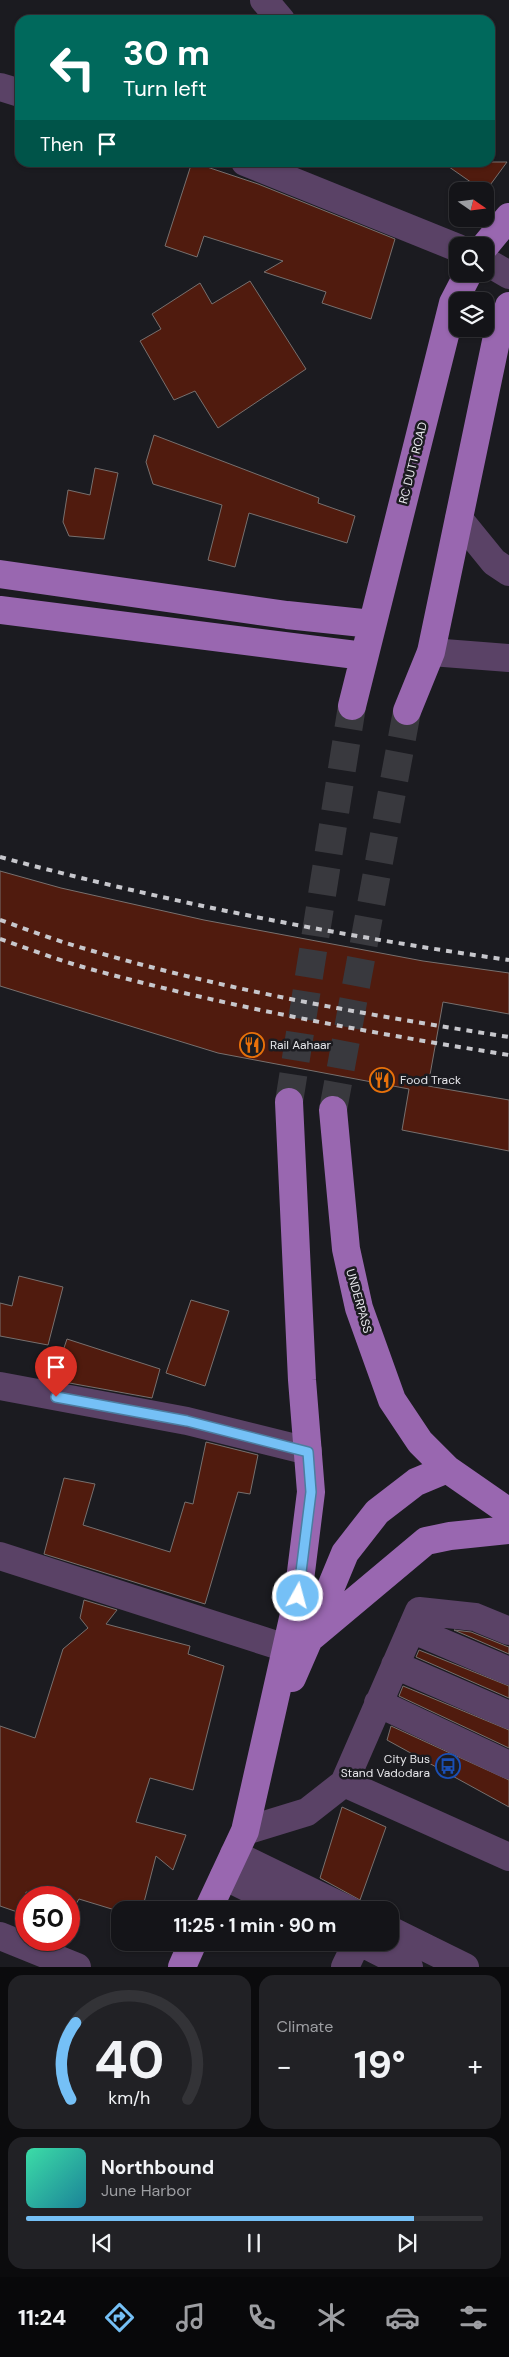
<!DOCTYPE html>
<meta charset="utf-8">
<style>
:root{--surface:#141418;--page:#212125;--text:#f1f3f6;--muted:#9d9ea2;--line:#333337;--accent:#75c0f6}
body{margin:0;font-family:"DM Sans",sans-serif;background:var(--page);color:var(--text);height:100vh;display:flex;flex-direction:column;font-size:19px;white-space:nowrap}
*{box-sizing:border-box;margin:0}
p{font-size:16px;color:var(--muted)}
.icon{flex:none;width:28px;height:28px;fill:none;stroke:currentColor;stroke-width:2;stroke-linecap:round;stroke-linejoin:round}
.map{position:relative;height:1967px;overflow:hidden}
.panel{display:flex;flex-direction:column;gap:8px;padding:8px;background:#0b0b0d;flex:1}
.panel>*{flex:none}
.banner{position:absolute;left:15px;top:15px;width:480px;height:152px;border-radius:15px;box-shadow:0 1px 4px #0004,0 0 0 1px var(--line);background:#00695c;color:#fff;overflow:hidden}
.needle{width:32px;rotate:104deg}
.controls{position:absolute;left:449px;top:182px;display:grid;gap:10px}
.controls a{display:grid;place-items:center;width:45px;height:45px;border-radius:10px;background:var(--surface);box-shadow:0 1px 4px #0004,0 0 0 1px var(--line);font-size:25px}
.speed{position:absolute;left:15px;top:1886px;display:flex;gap:10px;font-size:25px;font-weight:700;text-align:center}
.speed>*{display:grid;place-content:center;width:65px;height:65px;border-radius:50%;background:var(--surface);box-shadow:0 1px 4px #0004,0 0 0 1px var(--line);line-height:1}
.speed .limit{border:8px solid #d22;background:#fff;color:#111}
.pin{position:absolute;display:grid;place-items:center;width:42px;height:42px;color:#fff;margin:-51px -21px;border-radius:50% 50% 50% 0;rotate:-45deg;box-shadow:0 0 5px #0007}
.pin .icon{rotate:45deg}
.me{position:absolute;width:55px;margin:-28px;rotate:7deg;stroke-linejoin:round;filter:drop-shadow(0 0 4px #0008)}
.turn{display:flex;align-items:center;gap:18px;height:105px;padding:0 25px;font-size:22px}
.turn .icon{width:65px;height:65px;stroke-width:2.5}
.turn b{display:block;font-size:35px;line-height:42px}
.then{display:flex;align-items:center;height:48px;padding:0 25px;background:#0003;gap:10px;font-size:19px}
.big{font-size:38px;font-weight:700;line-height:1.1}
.panel .card{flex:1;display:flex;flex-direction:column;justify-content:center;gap:8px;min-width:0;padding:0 18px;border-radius:15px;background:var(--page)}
.panel .dial{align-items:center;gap:0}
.dial svg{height:130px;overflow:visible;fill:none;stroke:var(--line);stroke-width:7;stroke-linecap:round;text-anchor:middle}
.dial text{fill:var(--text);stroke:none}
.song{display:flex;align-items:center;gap:15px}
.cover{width:60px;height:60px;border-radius:8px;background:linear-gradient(135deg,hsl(160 70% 55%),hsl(190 70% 35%))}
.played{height:5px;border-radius:2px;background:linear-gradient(90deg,var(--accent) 85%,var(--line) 85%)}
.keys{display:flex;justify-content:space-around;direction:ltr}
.heat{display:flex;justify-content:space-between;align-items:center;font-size:28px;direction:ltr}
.panel .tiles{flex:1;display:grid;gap:8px;grid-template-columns:1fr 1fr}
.card:last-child{grid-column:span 2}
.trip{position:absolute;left:111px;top:1901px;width:288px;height:50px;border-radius:15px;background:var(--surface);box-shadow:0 1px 4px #0004,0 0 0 1px var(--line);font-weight:700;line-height:50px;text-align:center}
.menu{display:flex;height:80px;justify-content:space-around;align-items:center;background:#08080a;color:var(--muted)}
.menu .icon{width:35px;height:35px}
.menu .active{color:var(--accent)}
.menu b{font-size:22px;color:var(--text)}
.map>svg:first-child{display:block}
</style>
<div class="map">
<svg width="509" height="1967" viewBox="0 0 509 1967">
<rect width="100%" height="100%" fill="#1b1b20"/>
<path fill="#501b0e" stroke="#77706e" d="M192 162 258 184 395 239 371 319 322 303 326 292 264 272 283 261 204 236 197 257 165 246Z
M442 162H507L485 192Z
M250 281 306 369 218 428 195 391 174 400 140 341 161 329 152 314 200 283 212 304Z
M154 435 319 498 318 503 355 516 347 543 249 513 235 567 208 560 222 505 153 484 146 462Z
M95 468 118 473 104 539 69 536 63 522 68 490 90 495Z
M0 871 61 888 204 920 423 961 509 973V1014L443 1002 428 1086 509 1100V1151L402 1130 409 1089 218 1053 0 986Z
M19 1276 63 1287 48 1345 0 1336V1303L12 1306Z
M191 1300 229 1311 205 1386 166 1373Z
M67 1339 160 1369 152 1398 53 1380Z
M206 1442 258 1455 250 1494 238 1492 205 1604 44 1554 64 1478 95 1484 83 1525 170 1552 185 1502 193 1504Z
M84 1600 117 1610 106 1624 190 1646 188 1654 224 1666 193 1790 150 1778 136 1822 186 1835 173 1870 156 1856 142 1910H115L79 1899 76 1904 69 1902V1898H49L26 1892V1915L0 1906V1726L35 1738 63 1649 88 1628 80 1618Z
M454 1630 471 1632 506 1646 509 1647V1654Z
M419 1650 509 1686V1698L416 1657Z
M403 1686 509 1730V1748L399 1696Z
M391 1726 509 1780V1807L387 1740Z
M342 1807 386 1827 360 1900 320 1878Z"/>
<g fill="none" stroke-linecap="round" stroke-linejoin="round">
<path stroke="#39393e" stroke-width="28" stroke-dasharray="28 14" stroke-linecap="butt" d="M289 1102 352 706
M333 1110 407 711"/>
<path stroke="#5a4266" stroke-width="28" d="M264 0 281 20
M0 87 20 93
M245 162 458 248
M485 261 509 275
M459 519 494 562 509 572
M431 652 509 658
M0 1386 187 1421 308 1451
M0 1556 286 1648
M411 1629 509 1671
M395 1665 509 1715
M378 1703 509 1765
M344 1783 509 1857
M245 1831 307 1812 344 1783 419 1611 475 1617 509 1631
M234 1854 349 1910
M224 1876 293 1910
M390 1930 465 1967
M0 1936 77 1967
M360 1942 409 1967
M345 1967 357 1942"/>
<path stroke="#9967b0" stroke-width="28" d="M485 246 509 217
M0 574 287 615 372 624
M0 610 364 656
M352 706 453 303 468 274
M407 711 431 652 496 341 509 306
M333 1110 346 1249 359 1308 392 1400 420 1442 447 1469 509 1512
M311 1635 345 1553 377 1512 416 1482 447 1469
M292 1678 309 1639 426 1541 450 1536 509 1530
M208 1910 245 1831 298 1596 311 1492 302 1380 289 1102
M182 1967 193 1942"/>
<path stroke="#c7c7cc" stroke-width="4" stroke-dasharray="6 6" stroke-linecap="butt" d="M0 857C167 902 338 936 509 960
M0 920C29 930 57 941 86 949 224 990 367 1015 509 1037
M0 939C27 948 55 959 83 967 223 1006 365 1032 509 1055"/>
</g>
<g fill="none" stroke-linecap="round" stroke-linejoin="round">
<defs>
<path id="route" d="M56 1397 187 1421 308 1452 311 1492 298 1596"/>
</defs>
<use href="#route" stroke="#4c7da0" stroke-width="12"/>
<use href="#route" stroke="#75c0f6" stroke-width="9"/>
</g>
<defs>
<symbol id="restaurant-ring" viewBox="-11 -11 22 22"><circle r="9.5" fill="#1b1b20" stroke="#e8710a" stroke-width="1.5"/><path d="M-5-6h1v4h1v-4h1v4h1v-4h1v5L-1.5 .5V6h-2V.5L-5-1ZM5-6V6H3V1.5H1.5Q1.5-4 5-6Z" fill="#e8710a"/></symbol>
<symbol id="bus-ring" viewBox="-11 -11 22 22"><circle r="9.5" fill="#1b1b20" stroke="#1a4fb4" stroke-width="1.5"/><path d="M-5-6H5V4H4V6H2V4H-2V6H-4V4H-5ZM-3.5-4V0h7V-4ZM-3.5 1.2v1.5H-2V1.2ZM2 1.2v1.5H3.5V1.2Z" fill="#1a4fb4"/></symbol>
</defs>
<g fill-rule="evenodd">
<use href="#restaurant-ring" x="238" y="1031" width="28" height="28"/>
<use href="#restaurant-ring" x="368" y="1066" width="28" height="28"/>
<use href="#bus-ring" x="434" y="1752" width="28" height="28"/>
</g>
<g text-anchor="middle" stroke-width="5" stroke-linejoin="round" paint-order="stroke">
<g font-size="12" fill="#e6e6ea" stroke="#1b1b20">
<text transform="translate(413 463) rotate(-76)" y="4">RC DUTT ROAD</text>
<text transform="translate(359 1301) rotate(74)" y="4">UNDERPASS</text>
</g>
<g font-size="12" fill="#e6e6ea" stroke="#1b1b20" text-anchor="start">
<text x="270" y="1049">Rail Aahaar</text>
<text x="400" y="1084">Food Track</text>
<text x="430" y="1763" text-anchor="end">City Bus<tspan x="430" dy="14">Stand Vadodara</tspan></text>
</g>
</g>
</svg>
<div class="controls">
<a><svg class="needle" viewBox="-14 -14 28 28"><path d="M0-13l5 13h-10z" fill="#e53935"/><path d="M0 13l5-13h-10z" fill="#9d9ea2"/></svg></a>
<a><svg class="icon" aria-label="search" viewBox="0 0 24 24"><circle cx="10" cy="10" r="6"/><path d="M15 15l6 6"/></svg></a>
<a><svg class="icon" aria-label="layers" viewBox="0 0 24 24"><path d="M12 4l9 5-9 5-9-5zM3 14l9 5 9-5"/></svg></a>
</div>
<div class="speed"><div class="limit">50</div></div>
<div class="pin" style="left:56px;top:1397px;background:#d93025"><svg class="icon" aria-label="arrive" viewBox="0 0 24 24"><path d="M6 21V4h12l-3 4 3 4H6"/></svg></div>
<svg class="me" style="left:298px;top:1596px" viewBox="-20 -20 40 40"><circle r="17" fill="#75c0f6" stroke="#fff" stroke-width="3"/><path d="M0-11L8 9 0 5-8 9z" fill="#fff"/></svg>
<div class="trip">11:25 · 1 min · 90 m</div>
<div class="banner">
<div class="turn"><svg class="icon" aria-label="left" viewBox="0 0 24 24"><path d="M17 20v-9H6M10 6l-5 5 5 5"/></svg><div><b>30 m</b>Turn left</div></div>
<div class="then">Then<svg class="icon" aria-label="arrive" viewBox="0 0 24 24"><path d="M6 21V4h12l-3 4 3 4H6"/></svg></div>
</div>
</div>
<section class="panel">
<div class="tiles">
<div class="card dial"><svg viewBox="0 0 100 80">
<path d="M14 69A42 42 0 1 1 86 69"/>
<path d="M14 69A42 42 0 0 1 17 22" stroke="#75c0f6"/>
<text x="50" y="56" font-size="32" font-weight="700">40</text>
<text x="50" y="72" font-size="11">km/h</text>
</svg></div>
<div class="card"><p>Climate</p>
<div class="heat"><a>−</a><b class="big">19°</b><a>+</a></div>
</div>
<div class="card">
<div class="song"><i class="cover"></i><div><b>Northbound</b><p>June Harbor</p></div></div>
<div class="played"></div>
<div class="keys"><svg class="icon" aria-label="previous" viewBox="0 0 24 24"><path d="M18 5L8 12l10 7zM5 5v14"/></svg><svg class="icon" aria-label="pause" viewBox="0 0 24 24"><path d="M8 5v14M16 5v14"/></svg><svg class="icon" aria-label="next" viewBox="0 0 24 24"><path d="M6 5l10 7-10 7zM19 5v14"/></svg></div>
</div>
</div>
</section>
<nav class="menu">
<b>11:24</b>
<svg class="icon active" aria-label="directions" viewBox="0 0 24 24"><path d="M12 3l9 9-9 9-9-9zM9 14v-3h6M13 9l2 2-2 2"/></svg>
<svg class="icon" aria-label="music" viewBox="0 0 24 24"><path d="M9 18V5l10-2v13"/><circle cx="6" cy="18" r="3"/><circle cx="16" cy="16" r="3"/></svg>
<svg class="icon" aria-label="phone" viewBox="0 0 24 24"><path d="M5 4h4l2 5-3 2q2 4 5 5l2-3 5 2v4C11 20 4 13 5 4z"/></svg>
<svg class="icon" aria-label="climate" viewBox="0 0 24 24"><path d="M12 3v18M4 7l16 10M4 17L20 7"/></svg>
<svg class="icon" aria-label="car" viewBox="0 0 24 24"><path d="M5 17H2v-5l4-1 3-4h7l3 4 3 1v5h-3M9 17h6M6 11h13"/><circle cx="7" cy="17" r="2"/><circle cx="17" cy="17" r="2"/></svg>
<svg class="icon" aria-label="filters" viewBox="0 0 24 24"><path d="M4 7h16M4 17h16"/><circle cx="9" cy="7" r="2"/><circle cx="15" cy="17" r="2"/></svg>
</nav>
